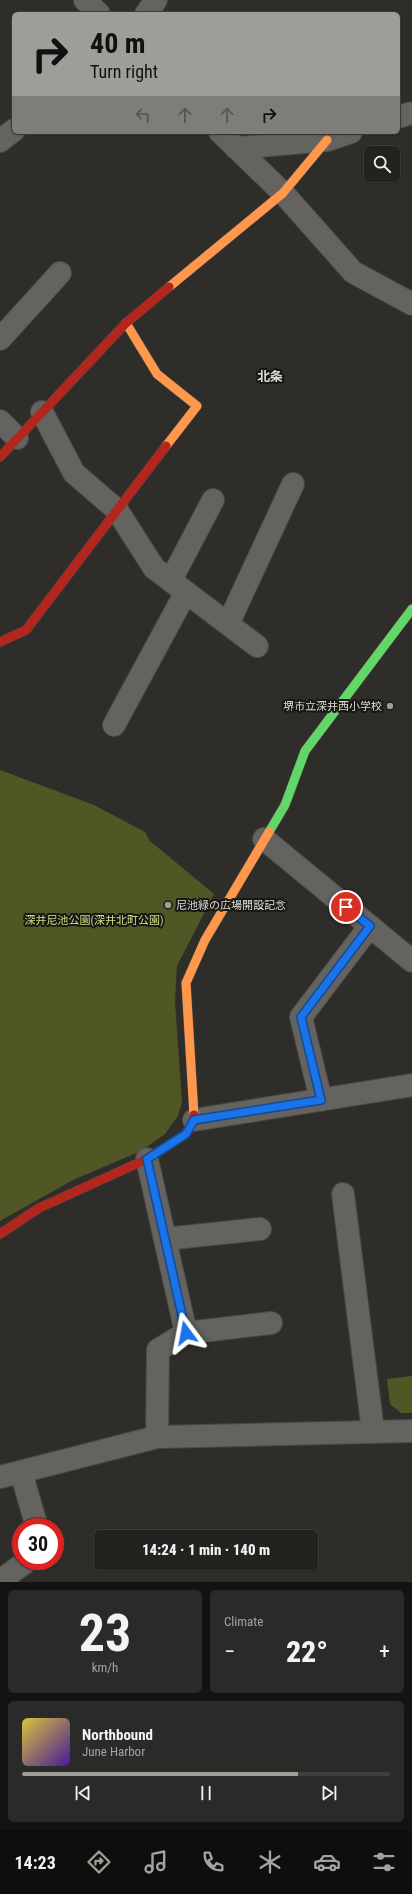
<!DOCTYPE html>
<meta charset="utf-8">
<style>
:root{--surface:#22221f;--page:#2a2a28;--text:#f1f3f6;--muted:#a2a4a4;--line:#3f3f3d;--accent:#9e9d98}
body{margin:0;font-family:"Roboto Condensed","Noto Sans JP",sans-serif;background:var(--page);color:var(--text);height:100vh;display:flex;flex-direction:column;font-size:15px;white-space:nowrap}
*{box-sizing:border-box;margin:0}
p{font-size:13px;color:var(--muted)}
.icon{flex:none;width:22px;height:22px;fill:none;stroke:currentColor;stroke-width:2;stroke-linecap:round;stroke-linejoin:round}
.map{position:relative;height:1582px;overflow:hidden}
.details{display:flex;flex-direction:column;gap:8px;padding:8px;background:#131311;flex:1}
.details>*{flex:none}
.top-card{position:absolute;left:12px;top:12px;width:388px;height:122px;border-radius:6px;box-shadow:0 1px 3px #0004,0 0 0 1px var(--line);background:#9e9d98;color:#111;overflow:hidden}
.tools{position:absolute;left:364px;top:146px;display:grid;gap:8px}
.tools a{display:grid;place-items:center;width:36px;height:36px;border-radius:6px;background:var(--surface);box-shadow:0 1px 3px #0004,0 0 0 1px var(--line);font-size:20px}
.speed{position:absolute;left:12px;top:1518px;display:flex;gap:8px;font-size:20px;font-weight:700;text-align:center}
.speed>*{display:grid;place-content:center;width:52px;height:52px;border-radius:50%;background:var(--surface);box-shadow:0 1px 3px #0004,0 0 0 1px var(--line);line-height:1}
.speed .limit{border:6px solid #d22;background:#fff;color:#111}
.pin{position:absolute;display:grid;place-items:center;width:34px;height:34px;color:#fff;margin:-17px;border:2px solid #fff;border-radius:50%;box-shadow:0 1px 4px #0007}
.me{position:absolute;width:44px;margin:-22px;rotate:347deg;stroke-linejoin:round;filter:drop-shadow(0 0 3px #0008)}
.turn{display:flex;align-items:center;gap:14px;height:84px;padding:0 12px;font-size:18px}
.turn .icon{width:52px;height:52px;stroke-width:2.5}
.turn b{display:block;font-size:28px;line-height:34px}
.lanes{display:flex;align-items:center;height:38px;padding:0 12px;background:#0003;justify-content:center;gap:20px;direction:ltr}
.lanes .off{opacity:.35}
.big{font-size:30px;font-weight:800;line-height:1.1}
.details .card{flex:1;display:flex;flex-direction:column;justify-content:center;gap:6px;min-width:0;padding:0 14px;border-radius:6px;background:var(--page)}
.details .dial{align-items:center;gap:0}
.dial b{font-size:52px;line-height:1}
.song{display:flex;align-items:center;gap:12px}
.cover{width:48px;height:48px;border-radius:6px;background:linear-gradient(135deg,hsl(50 70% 55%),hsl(260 70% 35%))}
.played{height:4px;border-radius:2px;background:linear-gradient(90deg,var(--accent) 75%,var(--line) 75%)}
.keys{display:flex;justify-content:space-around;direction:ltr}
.heat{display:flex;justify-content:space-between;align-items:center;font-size:22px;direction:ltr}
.details .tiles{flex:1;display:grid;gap:8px;grid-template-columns:1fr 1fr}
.card:last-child{grid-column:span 2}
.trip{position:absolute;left:94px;top:1530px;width:224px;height:40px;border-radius:6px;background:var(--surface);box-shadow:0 1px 3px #0004,0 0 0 1px var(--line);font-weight:800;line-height:40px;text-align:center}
.dock{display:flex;height:64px;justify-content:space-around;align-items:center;background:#0e0e0c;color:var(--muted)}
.dock .icon{width:28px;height:28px}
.dock .on{color:var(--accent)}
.dock b{font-size:18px;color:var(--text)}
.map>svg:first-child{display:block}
</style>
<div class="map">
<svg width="412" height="1582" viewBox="0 0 412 1582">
<rect width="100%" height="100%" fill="#2e2d29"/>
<path fill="#505725" d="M0 770 94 805 145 832 150 841 214 894 177 966 175 1002 182 1102 178 1116 165 1134 141 1151 73 1180 0 1221Z
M412 1376V1413H401L390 1404 387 1379Z"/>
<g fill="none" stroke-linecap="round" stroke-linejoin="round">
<defs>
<path id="street" d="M85 0 99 14
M146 14 156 0
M398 117 412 113
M220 132 283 193 353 272 412 304
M0 141 14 130
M236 148 327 140 351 132
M0 339 60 273
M42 412 74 473 117 510 154 568 257 646
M0 421 17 438
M171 580 213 500
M228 624 293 484
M114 725 186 592
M264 839 412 961
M321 1100 301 1017 370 926
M194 1120 412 1085
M147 1159 186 1333 158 1350 157 1437
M343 1194 373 1431
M165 1239 260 1229
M186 1333 271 1323
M21 1472 37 1527
M0 1477 157 1437 412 1431
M0 1581 27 1561"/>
<path id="fast" d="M269 832 285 805 305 751 412 609"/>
<path id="slow" d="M169 287 283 193 327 140
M126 323 157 374 197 406 166 446
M194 1115 186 983 205 940 269 832"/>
<path id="jam" d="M0 457 126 323 169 287
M0 642 26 630 166 446
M0 1234 39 1208 147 1159 186 1134 194 1120V1115"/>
</defs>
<use href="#street" stroke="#4a4944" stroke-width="24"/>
<use href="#fast" stroke="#4a4944" stroke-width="10"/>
<use href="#slow" stroke="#4a4944" stroke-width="10"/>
<use href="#jam" stroke="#4a4944" stroke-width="10"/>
<use href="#street" stroke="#64635f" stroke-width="22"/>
<use href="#fast" stroke="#63d668" stroke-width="9"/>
<use href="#slow" stroke="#ff974d" stroke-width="9"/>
<use href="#jam" stroke="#b3261e" stroke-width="9"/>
</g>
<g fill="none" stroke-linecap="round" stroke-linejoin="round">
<defs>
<path id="route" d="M186 1333 147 1159 186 1134 194 1120 321 1100 301 1017 370 926 346 907"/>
</defs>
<use href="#route" stroke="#114b97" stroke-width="10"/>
<use href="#route" stroke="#1a73e8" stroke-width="7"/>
</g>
<g fill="#9e9d98" stroke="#181713" stroke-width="1.5">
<circle cx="390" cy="706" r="4"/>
<circle cx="168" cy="905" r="4"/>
</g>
<g text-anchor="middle" stroke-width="4" stroke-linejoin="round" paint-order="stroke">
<g font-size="11" fill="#dbdad4" stroke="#181713" text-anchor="end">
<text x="382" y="710">堺市立深井西小学校</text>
<text x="176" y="909" text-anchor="start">尼池緑の広場開設記念</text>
</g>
<g font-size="11" fill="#d0de88" stroke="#181713">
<text x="94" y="924">深井尼池公園(深井北町公園)</text>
</g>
<g font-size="13" font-weight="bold" fill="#dbdad4" stroke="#181713">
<text x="270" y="381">北条</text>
</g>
</g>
</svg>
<div class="tools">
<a><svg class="icon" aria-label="search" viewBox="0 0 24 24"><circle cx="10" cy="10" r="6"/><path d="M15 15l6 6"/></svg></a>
</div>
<div class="speed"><div class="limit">30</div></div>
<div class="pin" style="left:346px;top:907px;background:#d93025"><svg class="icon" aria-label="arrive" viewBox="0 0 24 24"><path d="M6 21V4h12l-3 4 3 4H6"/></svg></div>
<svg class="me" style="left:186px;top:1333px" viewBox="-20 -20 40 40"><path d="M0-17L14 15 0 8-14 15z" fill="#1a73e8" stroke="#fff" stroke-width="4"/></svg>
<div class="trip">14:24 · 1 min · 140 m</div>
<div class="top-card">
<div class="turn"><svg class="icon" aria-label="right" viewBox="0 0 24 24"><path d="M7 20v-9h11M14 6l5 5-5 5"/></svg><div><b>40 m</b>Turn right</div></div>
<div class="lanes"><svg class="icon off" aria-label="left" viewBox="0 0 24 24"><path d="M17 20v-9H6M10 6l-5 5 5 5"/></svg><svg class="icon off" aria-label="ahead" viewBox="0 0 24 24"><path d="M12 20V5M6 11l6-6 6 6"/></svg><svg class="icon off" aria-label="ahead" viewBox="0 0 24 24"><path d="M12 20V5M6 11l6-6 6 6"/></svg><svg class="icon" aria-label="right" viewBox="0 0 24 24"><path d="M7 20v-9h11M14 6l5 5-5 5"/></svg></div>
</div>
</div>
<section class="details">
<div class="tiles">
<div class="card dial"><b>23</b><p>km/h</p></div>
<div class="card"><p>Climate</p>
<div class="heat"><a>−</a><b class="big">22°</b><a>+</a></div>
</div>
<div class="card">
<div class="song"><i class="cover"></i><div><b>Northbound</b><p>June Harbor</p></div></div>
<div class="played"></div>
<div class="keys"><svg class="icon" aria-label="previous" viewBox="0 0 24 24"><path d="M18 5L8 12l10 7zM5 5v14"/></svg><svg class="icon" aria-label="pause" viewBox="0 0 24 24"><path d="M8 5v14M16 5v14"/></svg><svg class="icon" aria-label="next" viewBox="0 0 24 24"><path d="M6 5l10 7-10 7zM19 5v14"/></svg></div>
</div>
</div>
</section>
<nav class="dock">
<b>14:23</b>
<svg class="icon on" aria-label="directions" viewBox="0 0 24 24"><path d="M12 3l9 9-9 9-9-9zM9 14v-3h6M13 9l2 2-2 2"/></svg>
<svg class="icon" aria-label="music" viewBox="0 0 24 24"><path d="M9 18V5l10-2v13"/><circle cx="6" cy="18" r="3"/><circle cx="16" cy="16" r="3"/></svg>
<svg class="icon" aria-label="phone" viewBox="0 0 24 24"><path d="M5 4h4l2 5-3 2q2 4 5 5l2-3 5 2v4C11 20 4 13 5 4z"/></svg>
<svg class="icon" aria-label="climate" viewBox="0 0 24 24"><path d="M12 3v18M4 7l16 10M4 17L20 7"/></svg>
<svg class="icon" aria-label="car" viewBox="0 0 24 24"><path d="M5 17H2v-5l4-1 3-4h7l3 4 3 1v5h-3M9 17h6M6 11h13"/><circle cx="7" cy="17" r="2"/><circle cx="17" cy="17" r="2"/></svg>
<svg class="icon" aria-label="filters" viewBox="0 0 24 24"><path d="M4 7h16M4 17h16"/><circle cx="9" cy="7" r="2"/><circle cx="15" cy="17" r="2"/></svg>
</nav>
